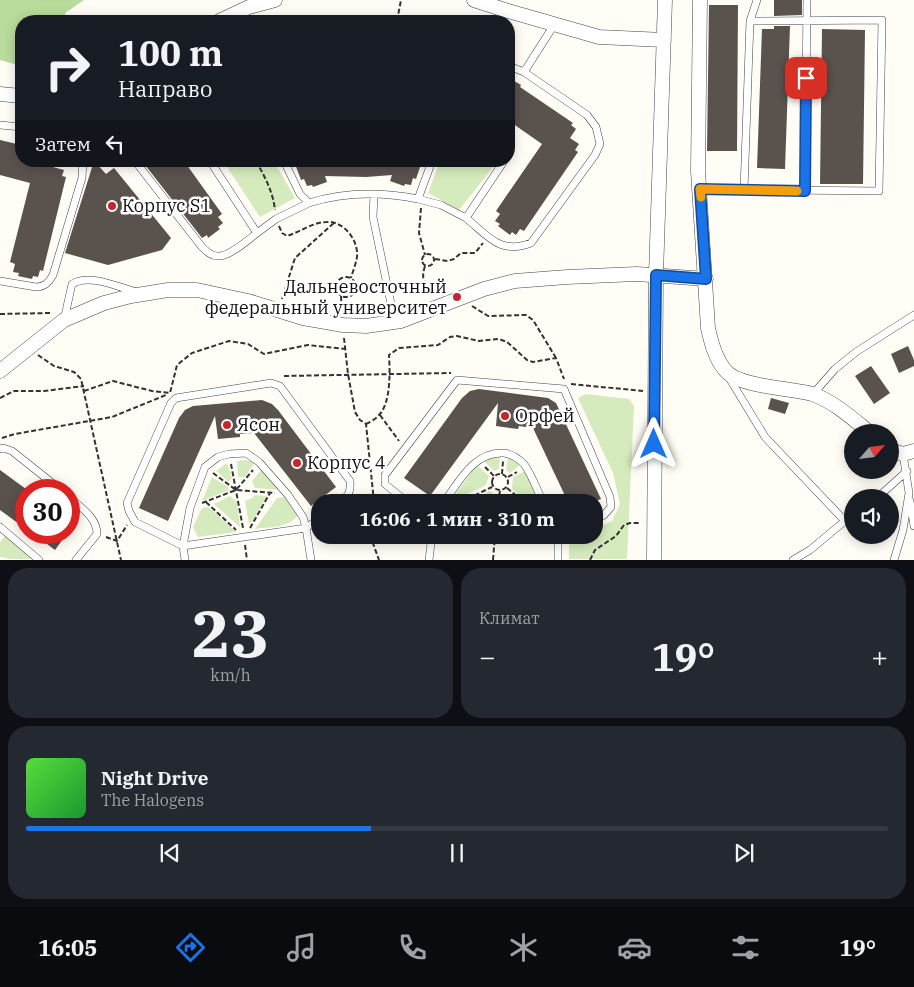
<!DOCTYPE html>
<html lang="ru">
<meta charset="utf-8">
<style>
:root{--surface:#171b24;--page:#242831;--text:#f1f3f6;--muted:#9ea1a6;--line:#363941;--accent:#1a73e8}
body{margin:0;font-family:"IBM Plex Serif",serif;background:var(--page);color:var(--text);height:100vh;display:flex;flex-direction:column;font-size:19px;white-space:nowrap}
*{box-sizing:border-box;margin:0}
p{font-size:16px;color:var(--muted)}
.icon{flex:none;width:28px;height:28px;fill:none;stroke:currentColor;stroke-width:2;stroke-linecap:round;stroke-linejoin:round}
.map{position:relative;height:560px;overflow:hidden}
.sheet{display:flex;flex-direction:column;gap:8px;padding:8px;background:#0d0f14;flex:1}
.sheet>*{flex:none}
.top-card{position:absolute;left:15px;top:15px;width:500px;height:152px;border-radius:20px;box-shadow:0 2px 12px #0003;background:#171b24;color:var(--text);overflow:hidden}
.needle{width:32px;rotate:62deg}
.buttons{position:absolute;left:844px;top:424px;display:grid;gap:10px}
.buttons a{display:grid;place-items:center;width:55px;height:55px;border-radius:50%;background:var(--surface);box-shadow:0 2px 12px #0003;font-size:25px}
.speed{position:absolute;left:15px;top:479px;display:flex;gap:10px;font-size:25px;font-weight:700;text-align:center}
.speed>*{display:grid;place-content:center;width:65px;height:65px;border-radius:50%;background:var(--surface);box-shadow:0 2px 12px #0003;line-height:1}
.speed .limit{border:8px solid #d22;background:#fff;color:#111}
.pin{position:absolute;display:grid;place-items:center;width:42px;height:42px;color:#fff;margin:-21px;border-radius:10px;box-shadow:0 2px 8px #0006}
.me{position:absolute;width:55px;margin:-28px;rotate:0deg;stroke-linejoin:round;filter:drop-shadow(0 0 4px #0008)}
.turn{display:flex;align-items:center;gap:18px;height:105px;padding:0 20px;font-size:22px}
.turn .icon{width:65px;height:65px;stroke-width:2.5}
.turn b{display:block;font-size:35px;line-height:42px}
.then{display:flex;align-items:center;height:48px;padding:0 20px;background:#0003;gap:10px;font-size:19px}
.big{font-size:38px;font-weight:700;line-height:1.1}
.sheet .tile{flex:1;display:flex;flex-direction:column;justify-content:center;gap:8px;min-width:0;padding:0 18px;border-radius:20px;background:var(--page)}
.sheet .dial{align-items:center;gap:0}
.dial b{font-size:65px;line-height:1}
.song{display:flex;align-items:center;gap:15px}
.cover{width:60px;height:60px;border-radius:8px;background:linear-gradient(135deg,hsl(110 70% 55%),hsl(130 70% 35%))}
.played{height:5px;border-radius:2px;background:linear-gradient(90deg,var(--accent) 40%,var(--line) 40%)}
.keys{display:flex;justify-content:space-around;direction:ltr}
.heat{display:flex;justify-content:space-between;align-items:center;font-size:28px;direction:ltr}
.sheet .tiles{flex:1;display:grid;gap:8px;grid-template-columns:1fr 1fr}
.tile:last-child{grid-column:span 2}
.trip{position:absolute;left:311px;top:494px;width:292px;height:50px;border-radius:20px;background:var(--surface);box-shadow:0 2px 12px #0003;font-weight:700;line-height:50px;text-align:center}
.tab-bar{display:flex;height:80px;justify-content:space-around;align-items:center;background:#090b0e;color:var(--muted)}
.tab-bar .icon{width:35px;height:35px}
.tab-bar .active{color:var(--accent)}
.tab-bar b{font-size:22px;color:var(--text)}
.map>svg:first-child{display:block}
</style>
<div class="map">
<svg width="914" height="560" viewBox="0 0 914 560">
<rect width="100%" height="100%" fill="#fffdf5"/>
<path fill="#d5ebbd" d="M223 161H274L295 198 260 217Z
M440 161H498L459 210 428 193Z
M586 394 629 399 634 406 627 559H569V541L581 535H595V529L612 521 620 504 613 473 578 398Z
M500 457 499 469 494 471 483 460Z
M508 457 520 465 510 473 506 470Z
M245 460 255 462 245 477H238L237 461Z
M227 463 232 478 229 482 216 471Z
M477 465 489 476 486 485 450 502Z
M262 469 281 490 255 488 252 481Z
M525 471 540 502H529L512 489 513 477Z
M212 477 228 487 229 490 202 501Z
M490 491 496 496 495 502H467Z
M508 494 519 502H501L502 496Z
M255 495 267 496 252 522 249 524 245 501 252 498Z
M230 496 237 502 240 527 214 504Z
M286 497 298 515C290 528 269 527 255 529L277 498Z
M209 507 236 532 198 537 193 527 202 508Z
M5 536 33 559H10L0 557V542Z"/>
<path fill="#b9dc9c" d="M0 0H84L65 13 67 21H21V66L0 60Z"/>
<path fill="#5a524d" d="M774 0H802V15L774 16Z
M709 5H738L737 151H707Z
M774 26H790L785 169 757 168 762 29H774Z
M822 29 865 30 863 184H820Z
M509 78 521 85 520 87 573 123 571 125 576 129 570 138 579 144 575 150 578 152 524 231 520 229 516 235 512 232 510 235 498 226 500 224 495 221 500 214 496 211 542 144 509 121Z
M0 140 21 145V161H55L53 167 64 170 62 176 66 177 43 271 40 270 38 277 33 276 32 279 18 276 19 273 13 272 15 264 10 262 30 183 0 175Z
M94 161 106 174 114 168 171 238 162 250 108 265 65 253Z
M142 161H184L222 214 218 217 223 223 218 227 220 229 208 238 207 235 202 238Z
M294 161H422L416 179 413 178 411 185 405 184 404 186 390 181 392 175 366 177 325 176 327 182 313 187 312 185 307 186 304 179 301 180Z
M908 346 914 360V366L899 373 891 354Z
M871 366 890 393 874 404 855 376Z
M479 389 548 398 556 403 601 499 593 502H568L533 428 519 426 518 429 496 426 498 403 430 496 404 478 462 398 470 391Z
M771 398 789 403 785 414 768 409Z
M262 400 272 404 278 410 336 487 311 506 254 433 240 434V437L218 439 215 416 168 521 139 508 179 418 185 410 193 406Z
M0 470 26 489V529L0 510Z
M31 532H68L55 550Z"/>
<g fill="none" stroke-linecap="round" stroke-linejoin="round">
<defs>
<path id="lane" d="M509 66 524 72 554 25
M0 125 21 127
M135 161 202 247C206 251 212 257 219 256 230 256 248 240 257 233L210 161
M284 161 300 194 309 203C344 192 382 192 418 199L432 161
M504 161 466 218C488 236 500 255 531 243L595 155 600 144 596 127 587 115 524 72
M700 189 879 191 882 20 750 21
M744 190 750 21 757 0
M805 191 807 0
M374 194 373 217 395 323
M418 199 441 205 466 218
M257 233 276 219 309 203
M0 281 36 287C45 287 49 282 53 275L82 178 83 161
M64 320 72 284C89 273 118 287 136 292
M728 376 765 437 845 521
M813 394 835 369 856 352 914 315
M0 449 3 448 12 451 61 490
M69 497C80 507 97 517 97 534L76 560
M877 498 907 471
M910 501 914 526
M407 502 385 484V475L457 380 564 389 610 497 611 507 604 515 595 519
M444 502C459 482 474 451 504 453 512 454 518 458 524 464 532 475 537 490 543 502
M320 518 306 528 183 546 135 522 129 511 127 503 171 403 176 398 271 383 280 386 350 481C351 491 349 496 340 502
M0 527 39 560
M558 535V560
M185 560 183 546 190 508 205 467 218 457 229 454 246 453 259 462 288 495 303 517 306 528 311 560
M429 560 432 535
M793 560 810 550 852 515
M894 560 903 530 909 493 903 454"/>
<path id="street" d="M474 0 508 11 599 37 664 40
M700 0 698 171 708 328C711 342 715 358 725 370 738 387 791 388 812 394 833 401 852 418 869 432
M219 21 249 7 275 0
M0 94 21 96
M0 371 64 320 104 303 131 296 168 290H197L248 301 303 318 343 325 366 326 401 321 484 289 515 281 567 277 637 274 706 279
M890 450 903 454 914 451
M654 560 656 275 665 0"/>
</defs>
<use href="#lane" stroke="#444" stroke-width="8"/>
<use href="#street" stroke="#444" stroke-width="15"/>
<path stroke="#333" stroke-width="2" stroke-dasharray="5 2.5" stroke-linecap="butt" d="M397 21 401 0
M256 161C265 177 273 192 275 210
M421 208 419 233 425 255
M279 226 282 233 287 236C300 232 313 222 327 222 342 221 356 237 357 252 358 260 353 270 351 278
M422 260a6 6 0 1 1 12 0a6 6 0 1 1-12 0Z
M435 259 448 261 454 259 461 253H475L483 243
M425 266C418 288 432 284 447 291
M336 287a10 10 0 1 1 20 0a10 10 0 1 1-20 0Z
M341 296 342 313
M282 299 295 258 335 222
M472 306 488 316 526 315 533 320 556 358
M0 314 51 313
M344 338 348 374 355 412 360 420 366 424 374 502
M38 355 54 366 74 372 81 379 121 560
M284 376 451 373
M571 384 643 391
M84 391 113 381 152 391 170 393 177 365 192 353 229 341 248 344 264 354 308 345 345 349
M0 398 14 391H44L84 386
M380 415 399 441
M366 424C370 422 376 419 379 415 391 403 390 371 389 355L399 348 438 345 450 337 457 336 479 341 499 339 507 342 527 360 533 362 556 358 564 379
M2 438 15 434 112 417 166 395
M231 464 243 528
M485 467 494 476
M213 473 236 490 275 493
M492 482a8 8 0 1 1 16 0a8 8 0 1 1-16 0Z
M502 474 503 461
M508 477 517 472
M507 488 524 502
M206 502 236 530
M461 502 492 487
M498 502 500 491
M202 503 236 490 253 470
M250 528 270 493
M370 535 379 560
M106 537 117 541 127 525
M245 545 247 560
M493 560 495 535
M590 560 595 550 616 536 624 525 630 523H641"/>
<use href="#lane" stroke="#fff" stroke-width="7"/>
<use href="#street" stroke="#fff" stroke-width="14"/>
</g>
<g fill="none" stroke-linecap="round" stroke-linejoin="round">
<defs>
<path id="route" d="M654 444 656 275 706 279 700 189 805 191 806 78"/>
</defs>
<use href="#route" stroke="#114b97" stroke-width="12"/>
<use href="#route" stroke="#1a73e8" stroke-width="9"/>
<path stroke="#f59e0b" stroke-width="9" d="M701 197 700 189 797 191"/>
</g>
<g fill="#c4262e" stroke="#fff" stroke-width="2">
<circle cx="112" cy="206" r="5"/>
<circle cx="457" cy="297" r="5"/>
<circle cx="505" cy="416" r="5"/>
<circle cx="227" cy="425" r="5"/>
<circle cx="297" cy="463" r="5"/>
</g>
<g text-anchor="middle" stroke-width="5" stroke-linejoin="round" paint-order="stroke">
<g font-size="18" fill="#111" stroke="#fff" text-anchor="start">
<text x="122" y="212">Корпус S1</text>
<text x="447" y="293" text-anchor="end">Дальневосточный<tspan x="447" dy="21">федеральный университет</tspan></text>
<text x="515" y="422">Орфей</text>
<text x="237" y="431">Ясон</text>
<text x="307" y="469">Корпус 4</text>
</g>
</g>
</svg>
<div class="buttons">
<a><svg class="needle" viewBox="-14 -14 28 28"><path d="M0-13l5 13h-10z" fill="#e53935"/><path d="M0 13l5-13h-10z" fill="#9ea1a6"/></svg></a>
<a><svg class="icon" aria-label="sound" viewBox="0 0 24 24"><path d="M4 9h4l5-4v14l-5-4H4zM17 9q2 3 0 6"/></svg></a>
</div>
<div class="speed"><div class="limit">30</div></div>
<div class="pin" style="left:806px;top:78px;background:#d93025"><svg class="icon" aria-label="arrive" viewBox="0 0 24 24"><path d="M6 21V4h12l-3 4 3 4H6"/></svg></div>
<svg class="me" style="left:654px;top:444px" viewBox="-20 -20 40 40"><path d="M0-17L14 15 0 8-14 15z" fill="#1a73e8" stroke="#fff" stroke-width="4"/></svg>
<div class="trip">16:06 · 1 мин · 310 m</div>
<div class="top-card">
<div class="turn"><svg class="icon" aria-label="right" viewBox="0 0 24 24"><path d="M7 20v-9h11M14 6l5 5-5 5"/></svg><div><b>100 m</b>Направо</div></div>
<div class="then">Затем<svg class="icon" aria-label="left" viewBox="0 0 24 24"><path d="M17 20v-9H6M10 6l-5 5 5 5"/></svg></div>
</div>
</div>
<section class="sheet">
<div class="tiles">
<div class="tile dial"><b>23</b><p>km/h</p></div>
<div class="tile"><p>Климат</p>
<div class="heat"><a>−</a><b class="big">19°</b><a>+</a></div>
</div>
<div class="tile">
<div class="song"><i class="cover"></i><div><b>Night Drive</b><p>The Halogens</p></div></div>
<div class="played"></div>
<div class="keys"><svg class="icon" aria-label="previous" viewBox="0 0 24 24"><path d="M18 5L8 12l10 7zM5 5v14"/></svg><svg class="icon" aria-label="pause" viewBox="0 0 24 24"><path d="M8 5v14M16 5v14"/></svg><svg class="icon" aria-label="next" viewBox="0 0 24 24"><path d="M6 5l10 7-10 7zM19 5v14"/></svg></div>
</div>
</div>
</section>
<nav class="tab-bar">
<b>16:05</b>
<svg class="icon active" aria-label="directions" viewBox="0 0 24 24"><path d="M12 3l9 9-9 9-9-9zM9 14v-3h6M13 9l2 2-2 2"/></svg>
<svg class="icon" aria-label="music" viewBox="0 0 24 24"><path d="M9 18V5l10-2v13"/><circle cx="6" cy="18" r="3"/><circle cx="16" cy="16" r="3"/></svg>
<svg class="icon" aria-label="phone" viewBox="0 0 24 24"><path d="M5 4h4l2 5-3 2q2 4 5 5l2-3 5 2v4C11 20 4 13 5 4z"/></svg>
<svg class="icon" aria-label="climate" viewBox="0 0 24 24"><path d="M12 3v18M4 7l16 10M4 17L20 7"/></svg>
<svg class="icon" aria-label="car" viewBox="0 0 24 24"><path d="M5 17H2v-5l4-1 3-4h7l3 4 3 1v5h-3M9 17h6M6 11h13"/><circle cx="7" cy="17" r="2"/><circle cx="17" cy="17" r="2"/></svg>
<svg class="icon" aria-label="filters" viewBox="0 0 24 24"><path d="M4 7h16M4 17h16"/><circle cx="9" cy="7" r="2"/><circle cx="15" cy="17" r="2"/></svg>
<b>19°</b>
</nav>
